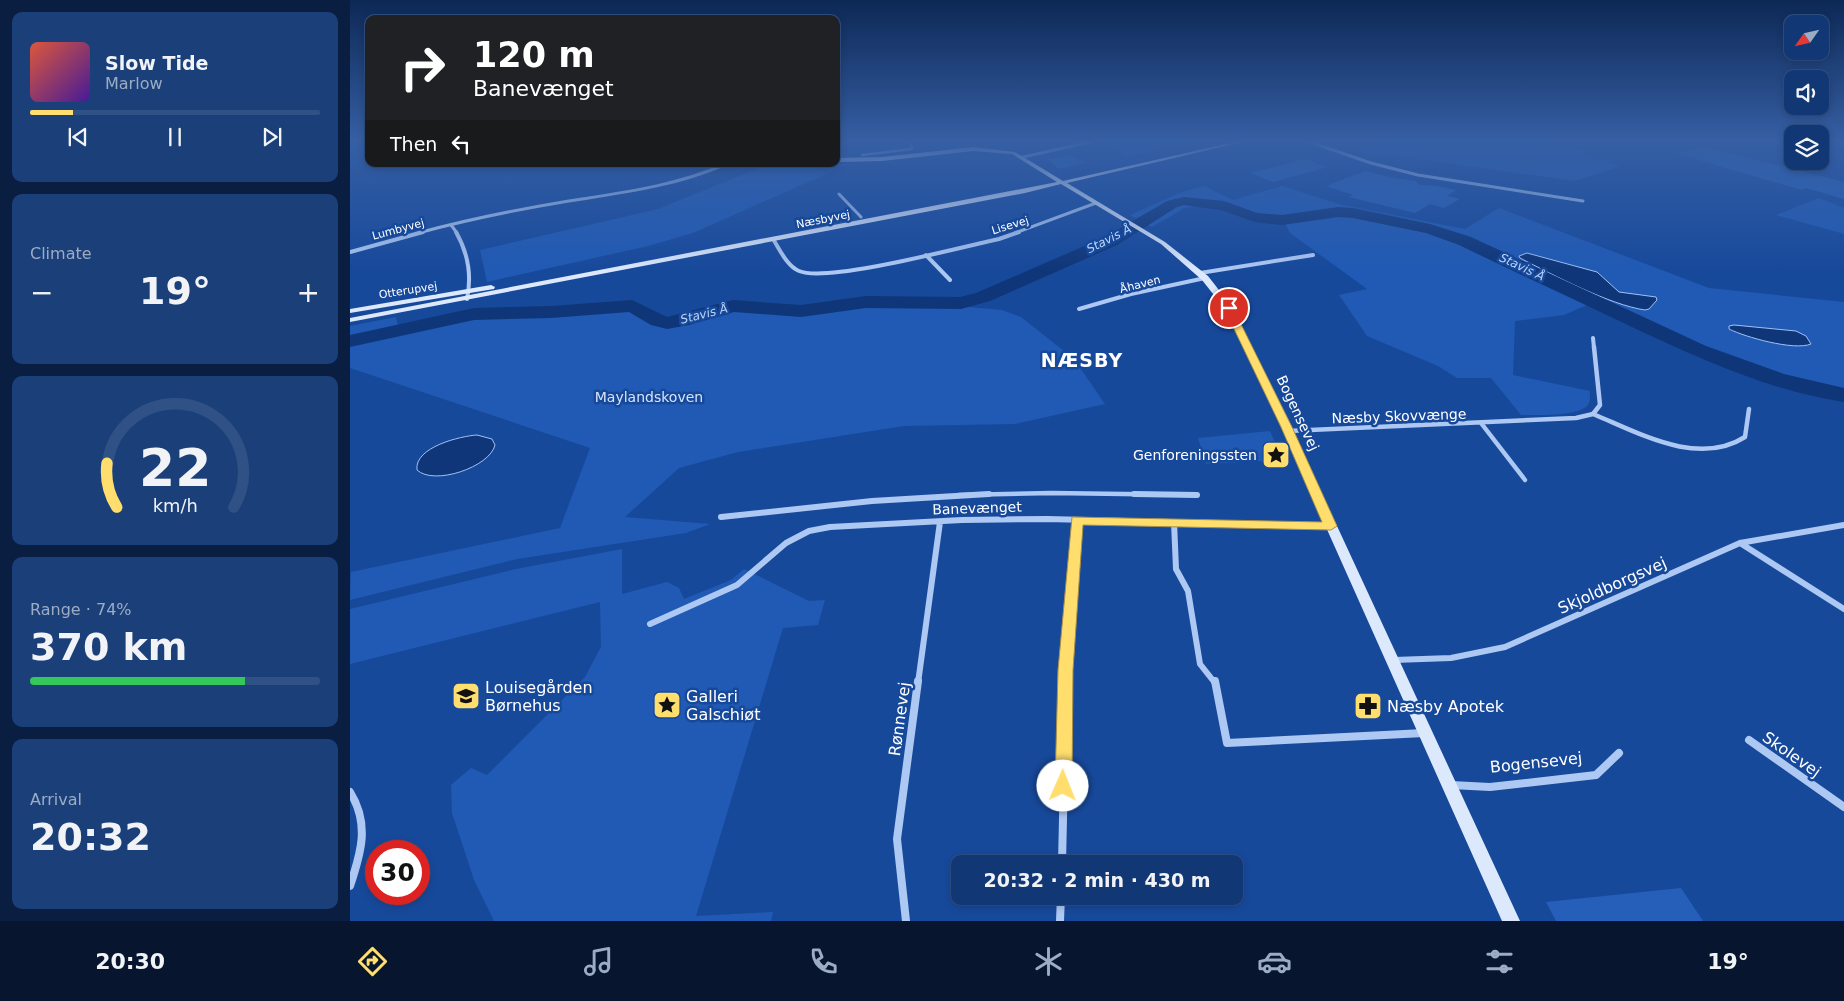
<!DOCTYPE html>
<meta charset="utf-8">
<style>
:root{--surface:#113774;--page:#1a3f79;--text:#f1f3f6;--muted:#9cacc5;--line:#305186;--accent:#ffde6e}
body{margin:0;font-family:"DejaVu Sans",sans-serif;background:var(--page);color:var(--text);height:100vh;display:flex;flex-direction:column;font-size:19px;white-space:nowrap}
*{box-sizing:border-box;margin:0}
p{font-size:16px;color:var(--muted)}
.icon{flex:none;width:28px;height:28px;fill:none;stroke:currentColor;stroke-width:2;stroke-linecap:round;stroke-linejoin:round}
.map{position:relative;flex:1;overflow:hidden}
.side{display:flex;flex-direction:column;gap:12px;padding:12px;background:#091e40;width:350px}
.side>*{flex:none}
.guide{position:absolute;left:15px;top:15px;width:475px;height:152px;border-radius:10px;box-shadow:0 2px 8px #0003,0 0 0 1px var(--line);background:#202124;color:#fff;overflow:hidden}
.needle{width:32px;rotate:236deg}
.buttons{position:absolute;left:1434px;top:15px;display:grid;gap:10px}
.buttons a{display:grid;place-items:center;width:45px;height:45px;border-radius:10px;background:var(--surface);box-shadow:0 2px 8px #0003,0 0 0 1px var(--line);font-size:25px}
.speed{position:absolute;left:15px;top:840px;display:flex;gap:10px;font-size:25px;font-weight:700;text-align:center}
.speed>*{display:grid;place-content:center;width:65px;height:65px;border-radius:50%;background:var(--surface);box-shadow:0 2px 8px #0003,0 0 0 1px var(--line);line-height:1}
.speed .limit{border:8px solid #d22;background:#fff;color:#111}
.pin{position:absolute;display:grid;place-items:center;width:42px;height:42px;color:#fff;margin:-21px;border:2px solid #fff;border-radius:50%;box-shadow:0 1px 5px #0007}
.me{position:absolute;width:55px;margin:-28px;rotate:1deg;stroke-linejoin:round;filter:drop-shadow(0 0 4px #0008)}
.turn{display:flex;align-items:center;gap:18px;height:105px;padding:0 25px;font-size:22px}
.turn .icon{width:65px;height:65px;stroke-width:2.5}
.turn b{display:block;font-size:35px;line-height:42px}
.then{display:flex;align-items:center;height:48px;padding:0 25px;background:#0003;gap:10px;font-size:19px}
.big{font-size:38px;font-weight:700;line-height:1.1}
.side .widget{flex:1;display:flex;flex-direction:column;justify-content:center;gap:8px;min-width:0;padding:0 18px;border-radius:10px;background:var(--page)}
.side .dial{align-items:center;gap:0}
.dial svg{height:130px;overflow:visible;fill:none;stroke:var(--line);stroke-width:7;stroke-linecap:round;text-anchor:middle}
.dial text{fill:var(--text);stroke:none}
.song{display:flex;align-items:center;gap:15px}
.cover{width:60px;height:60px;border-radius:8px;background:linear-gradient(135deg,hsl(10 70% 55%),hsl(260 70% 35%))}
.played{height:5px;border-radius:2px;background:linear-gradient(90deg,var(--accent) 15%,var(--line) 15%)}
.keys{display:flex;justify-content:space-around;direction:ltr}
.heat{display:flex;justify-content:space-between;align-items:center;font-size:28px;direction:ltr}
.charge{height:8px;border-radius:4px;background:linear-gradient(90deg,#34c759 74%,var(--line) 0)}
.trip{position:absolute;left:601px;top:855px;width:292px;height:50px;border-radius:10px;background:var(--surface);box-shadow:0 2px 8px #0003,0 0 0 1px var(--line);font-weight:700;line-height:50px;text-align:center}
.tab-bar{display:flex;height:80px;justify-content:space-around;align-items:center;background:#07162e;color:var(--muted)}
.tab-bar .icon{width:35px;height:35px}
.tab-bar .current{color:var(--accent)}
.tab-bar b{font-size:22px;color:var(--text)}
main{display:flex;flex:1;min-height:0}
.map>svg:first-child{display:block}
</style>
<main>
<section class="side">
<div class="widget">
<div class="song"><i class="cover"></i><div><b>Slow Tide</b><p>Marlow</p></div></div>
<div class="played"></div>
<div class="keys"><svg class="icon" aria-label="previous" viewBox="0 0 24 24"><path d="M18 5L8 12l10 7zM5 5v14"/></svg><svg class="icon" aria-label="pause" viewBox="0 0 24 24"><path d="M8 5v14M16 5v14"/></svg><svg class="icon" aria-label="next" viewBox="0 0 24 24"><path d="M6 5l10 7-10 7zM19 5v14"/></svg></div>
</div>
<div class="widget"><p>Climate</p>
<div class="heat"><a>−</a><b class="big">19°</b><a>+</a></div>
</div>
<div class="widget dial"><svg viewBox="0 0 100 80">
<path d="M14 69A42 42 0 1 1 86 69"/>
<path d="M14 69A42 42 0 0 1 8 42" stroke="#ffde6e"/>
<text x="50" y="56" font-size="32" font-weight="700">22</text>
<text x="50" y="72" font-size="11">km/h</text>
</svg></div>
<div class="widget"><p>Range · 74%</p><b class="big">370 km</b><div class="charge"></div></div>
<div class="widget"><p>Arrival</p><b class="big">20:32</b></div>
</section>
<div class="map">
<svg width="1494" height="921" viewBox="0 0 1494 921">
<rect width="100%" height="100%" fill="#17499b"/>
<path fill="#205ab4" fill-rule="evenodd" d="M750 142H843L779 156 749 144Z
M1030 142H1203L1238 152 1232 154 1270 166 1225 181 1045 156 1024 157 1003 149Z
M419 164H499L343 233 298 246 137 282 130 250 308 209Z
M854 186 883 200 932 186 988 204 1115 229 1149 208 1359 288 1494 302V390L1482 391 1467 389 1411 370 1220 289 1128 243 1041 218 996 209 919 218 906 215 878 204 840 199 824 201 790 221 780 215C805 205 828 191 854 186ZM1177 253 1247 272 1268 292 1306 297 1287 309C1247 295 1208 278 1170 258Z
M1469 198 1494 208V234L1426 215Z
M834 204 849 205 833 209 802 227 796 224 823 206Z
M988 214C1076 215 1161 268 1237 305L1214 315 1165 321 1163 375 1240 391C1240 395 1240 400 1239 403 1233 417 1185 415 1171 415L1141 378H1107L1088 366 1017 336 989 295 1017 289 940 233 934 221Z
M546 301 576 304 611 303 618 307 652 310 671 317 724 359 755 404 665 424 554 426 388 452 329 468 275 517 360 524 336 533 167 559 0 600 1 572 210 528 240 448 0 368V326L46 317 49 331 125 314 201 312 282 306 308 321 317 323 332 321 383 306 451 311 496 303Z
M920 431 933 460 856 464 848 438Z
M272 549V594L317 582 329 588 334 599 381 580 394 569 459 601 475 600 468 625 433 628 346 916 423 912 421 921H144L124 880 102 813 101 785 121 768 137 775 235 677 251 647 250 602 0 664V609L166 569Z"/>
<path fill="#0f3678" stroke="#a0c2f4" d="M1177 253 1247 272 1269 292 1306 297 1307 300 1299 309 1295 310C1260 305 1203 275 1170 258L1169 256Z
M1384 325 1446 331 1456 336 1461 344C1444 351 1395 337 1379 329V326Z
M127 435 142 439 145 445C140 467 84 486 67 470 64 447 111 436 127 435Z"/>
<g fill="none" stroke-linecap="round" stroke-linejoin="round">
<path stroke="#a0c2f4" stroke-width="2.5" d="M512 155 562 149 560 142"/>
<path fill="#0f3678" fill-rule="evenodd" d="M834 197 874 201 907 213 932 215 988 207 1003 208 1080 224 1121 237 1356 346 1434 374 1494 388V402C1420 391 1351 359 1284 328 1225 300 1167 273 1109 245L1076 233 1003 218 988 217 932 225 905 222 871 210 834 205 827 207 767 245 640 301 611 309 516 308 451 317 384 312 339 325 317 329 301 325 279 312 201 318 124 320 0 347V335L124 308 201 306 282 300 317 317 383 300 451 305 516 296 610 297 626 293 755 237 817 201Z"/>
</g>
<path fill="#265fb9" d="M1352 146 1494 182V199L1456 188 1452 190 1327 154Z
M720 155 737 163 709 169 698 159Z
M955 159 978 167 923 182 900 173Z
M1015 171 1043 178 1066 181 1069 185 1087 186 1106 190 1097 196 1110 199 1094 208 1080 204 1065 213 999 197 1003 195 976 186Z
M1331 888 1353 921H1206L1196 902Z"/>
<g fill="none" stroke-linecap="round" stroke-linejoin="round">
<path stroke="#adc8f2" stroke-width="3" d="M960 142 1021 163 1068 175 1233 201
M673 157 740 142
M489 194 511 217
M101 225 107 233
M68 233C116 220 165 210 213 202 269 193 323 187 376 164
M665 233 746 203"/>
<path stroke="#adc8f2" stroke-width="4" d="M106 232C118 253 122 275 117 299
M423 239C430 250 437 266 449 271 478 283 611 247 649 239L669 232
M0 252 73 232
M576 255 600 280
M850 273 963 255
M729 309 781 294 855 278
M1243 338 1244 348"/>
<path stroke="#adc8f2" stroke-width="4.5" d="M1243 414C1289 433 1348 467 1395 437L1399 409
M1131 423 1175 480
M938 431 1226 418 1243 414 1250 405 1244 347
M609 495 701 493 847 495"/>
<path stroke="#adc8f2" stroke-width="6" d="M784 494 847 495
M371 517 522 501 639 494
M824 522 826 569 838 591 850 664 865 683
M1390 543 1494 609
M300 624 387 585 436 543 459 531 480 527 612 520 697 519 980 526
M1044 660 1101 658 1155 647 1390 543 1494 525
M568 683 590 522
M716 683 727 520"/>
<path stroke="#adc8f2" stroke-width="8" d="M865 681 877 743 1074 733
M1399 740 1494 807
M1101 785 1140 787 1246 775 1269 753
M0 792C20 824 11 853 0 886
M712 864 716 681
M556 921 547 839 568 681
M710 921 711 896"/>
<path fill="#dce8fc" fill-rule="evenodd" d="M884 142H893L717 183 815 242 858 276 883 308 943 431 1170 921H1152L933 431 875 309 852 280 811 244 711 184 675 193 0 322V318L707 182 662 154 623 151 532 161 486 162V158L532 157 623 147 665 152 713 181Z
M141 285 145 287 144 289 0 313V309Z"/>
</g>
<linearGradient id="sky" x2="0" y2="1"><stop stop-color="#0d2855"/><stop offset="0.52" stop-color="#365fa4"/><stop offset="1" stop-color="#365fa4" stop-opacity="0"/></linearGradient>
<rect width="1494" height="271" fill="url(#sky)"/>
<path fill="#ffde6e" stroke="#a69048" d="M879 306 883 308 942 427 987 526 981 530 733 525 723 670 722 786 719 792 713 794 707 792 705 786 708 670 722 517 972 522 931 427 874 308Z"/>
<defs>
<symbol id="sight-square" viewBox="-11 -11 22 22"><rect x="-9" y="-9" width="18" height="18" rx="4" fill="#ffde6e" stroke="#17499b"/><path d="M0-6L1.8-2.2L6-1.7L2.9 1.2L3.7 5.4L0 3.3L-3.7 5.4L-2.9 1.2L-6-1.7L-1.8-2.2Z" fill="#111"/></symbol>
<symbol id="school-square" viewBox="-11 -11 22 22"><rect x="-9" y="-9" width="18" height="18" rx="4" fill="#ffde6e" stroke="#17499b"/><path d="M0-5L7-2L0 1L-7-2ZM-4 1L0 2.5L4 1V4Q0 6-4 4Z" fill="#111"/></symbol>
<symbol id="pharmacy-square" viewBox="-11 -11 22 22"><rect x="-9" y="-9" width="18" height="18" rx="4" fill="#ffde6e" stroke="#17499b"/><path d="M-2-6h4v4h4v4h-4v4h-4v-4h-4v-4h4Z" fill="#111"/></symbol>
</defs>
<g fill-rule="evenodd">
<use href="#sight-square" x="910" y="439" width="32" height="32"/>
<use href="#school-square" x="100" y="680" width="32" height="32"/>
<use href="#sight-square" x="301" y="689" width="32" height="32"/>
<use href="#pharmacy-square" x="1002" y="690" width="32" height="32"/>
</g>
<g text-anchor="middle" stroke-width="5" stroke-linejoin="round" paint-order="stroke">
<g font-size="11" fill="#fff" stroke="#17499b">
<text transform="translate(473 219) rotate(-11)" y="4">Næsbyvej</text>
<text transform="translate(660 225) rotate(-17)" y="4">Lisevej</text>
<text transform="translate(48 229) rotate(-15)" y="4">Lumbyvej</text>
<text transform="translate(790 284) rotate(-14)" y="4">Åhaven</text>
<text transform="translate(58 290) rotate(-9)" y="4">Otterupvej</text>
</g>
<g font-size="12" font-style="italic" fill="#bad3f8" stroke="#17499b">
<text transform="translate(759 239) rotate(-27)" y="4">Stavis Å</text>
<text transform="translate(1172 267) rotate(25)" y="4">Stavis Å</text>
<text transform="translate(354 314) rotate(-14)" y="4">Stavis Å</text>
</g>
<g font-size="14" fill="#d5e4fc" stroke="#17499b">
<text x="299" y="402">Maylandskoven</text>
</g>
<g font-size="14" fill="#fff" stroke="#17499b">
<text transform="translate(948 413) rotate(65)" y="5">Bogensevej</text>
<text transform="translate(1049 416) rotate(-2)" y="5">Næsby Skovvænge</text>
<text transform="translate(627 508) rotate(-2)" y="5">Banevænget</text>
</g>
<g font-size="14" fill="#fff" stroke="#17499b" text-anchor="end">
<text x="907" y="460">Genforeningssten</text>
</g>
<g font-size="16" fill="#fff" stroke="#17499b">
<text transform="translate(1262 585) rotate(-24)" y="6">Skjoldborgsvej</text>
<text transform="translate(549 719) rotate(-82)" y="6">Rønnevej</text>
<text transform="translate(1442 754) rotate(35)" y="6">Skolevej</text>
<text transform="translate(1186 762) rotate(-6)" y="6">Bogensevej</text>
</g>
<g font-size="16" fill="#fff" stroke="#17499b" text-anchor="start">
<text x="135" y="693">Louisegården<tspan x="135" dy="18">Børnehus</tspan></text>
<text x="336" y="702">Galleri<tspan x="336" dy="18">Galschiøt</tspan></text>
<text x="1037" y="712">Næsby Apotek</text>
</g>
<g font-size="19" font-weight="bold" letter-spacing="1" fill="#fff" stroke="#17499b">
<text x="732" y="367">NÆSBY</text>
</g>
</g>
</svg>
<div class="buttons">
<a><svg class="needle" viewBox="-14 -14 28 28"><path d="M0-13l5 13h-10z" fill="#e53935"/><path d="M0 13l5-13h-10z" fill="#9cacc5"/></svg></a>
<a><svg class="icon" aria-label="sound" viewBox="0 0 24 24"><path d="M4 9h4l5-4v14l-5-4H4zM17 9q2 3 0 6"/></svg></a>
<a><svg class="icon" aria-label="layers" viewBox="0 0 24 24"><path d="M12 4l9 5-9 5-9-5zM3 14l9 5 9-5"/></svg></a>
</div>
<div class="speed"><div class="limit">30</div></div>
<div class="pin" style="left:879px;top:308px;background:#d93025"><svg class="icon" aria-label="arrive" viewBox="0 0 24 24"><path d="M6 21V4h12l-3 4 3 4H6"/></svg></div>
<svg class="me" style="left:713px;top:786px" viewBox="-20 -20 40 40"><circle r="19" fill="#fff"/><path d="M0-13L10 11 0 6-10 11z" fill="#ffde6e"/></svg>
<div class="trip">20:32 · 2 min · 430 m</div>
<div class="guide">
<div class="turn"><svg class="icon" aria-label="right" viewBox="0 0 24 24"><path d="M7 20v-9h11M14 6l5 5-5 5"/></svg><div><b>120 m</b>Banevænget</div></div>
<div class="then">Then<svg class="icon" aria-label="left" viewBox="0 0 24 24"><path d="M17 20v-9H6M10 6l-5 5 5 5"/></svg></div>
</div>
</div>
</main>
<nav class="tab-bar">
<b>20:30</b>
<svg class="icon current" aria-label="directions" viewBox="0 0 24 24"><path d="M12 3l9 9-9 9-9-9zM9 14v-3h6M13 9l2 2-2 2"/></svg>
<svg class="icon" aria-label="music" viewBox="0 0 24 24"><path d="M9 18V5l10-2v13"/><circle cx="6" cy="18" r="3"/><circle cx="16" cy="16" r="3"/></svg>
<svg class="icon" aria-label="phone" viewBox="0 0 24 24"><path d="M5 4h4l2 5-3 2q2 4 5 5l2-3 5 2v4C11 20 4 13 5 4z"/></svg>
<svg class="icon" aria-label="climate" viewBox="0 0 24 24"><path d="M12 3v18M4 7l16 10M4 17L20 7"/></svg>
<svg class="icon" aria-label="car" viewBox="0 0 24 24"><path d="M5 17H2v-5l4-1 3-4h7l3 4 3 1v5h-3M9 17h6M6 11h13"/><circle cx="7" cy="17" r="2"/><circle cx="17" cy="17" r="2"/></svg>
<svg class="icon" aria-label="filters" viewBox="0 0 24 24"><path d="M4 7h16M4 17h16"/><circle cx="9" cy="7" r="2"/><circle cx="15" cy="17" r="2"/></svg>
<b>19°</b>
</nav>
